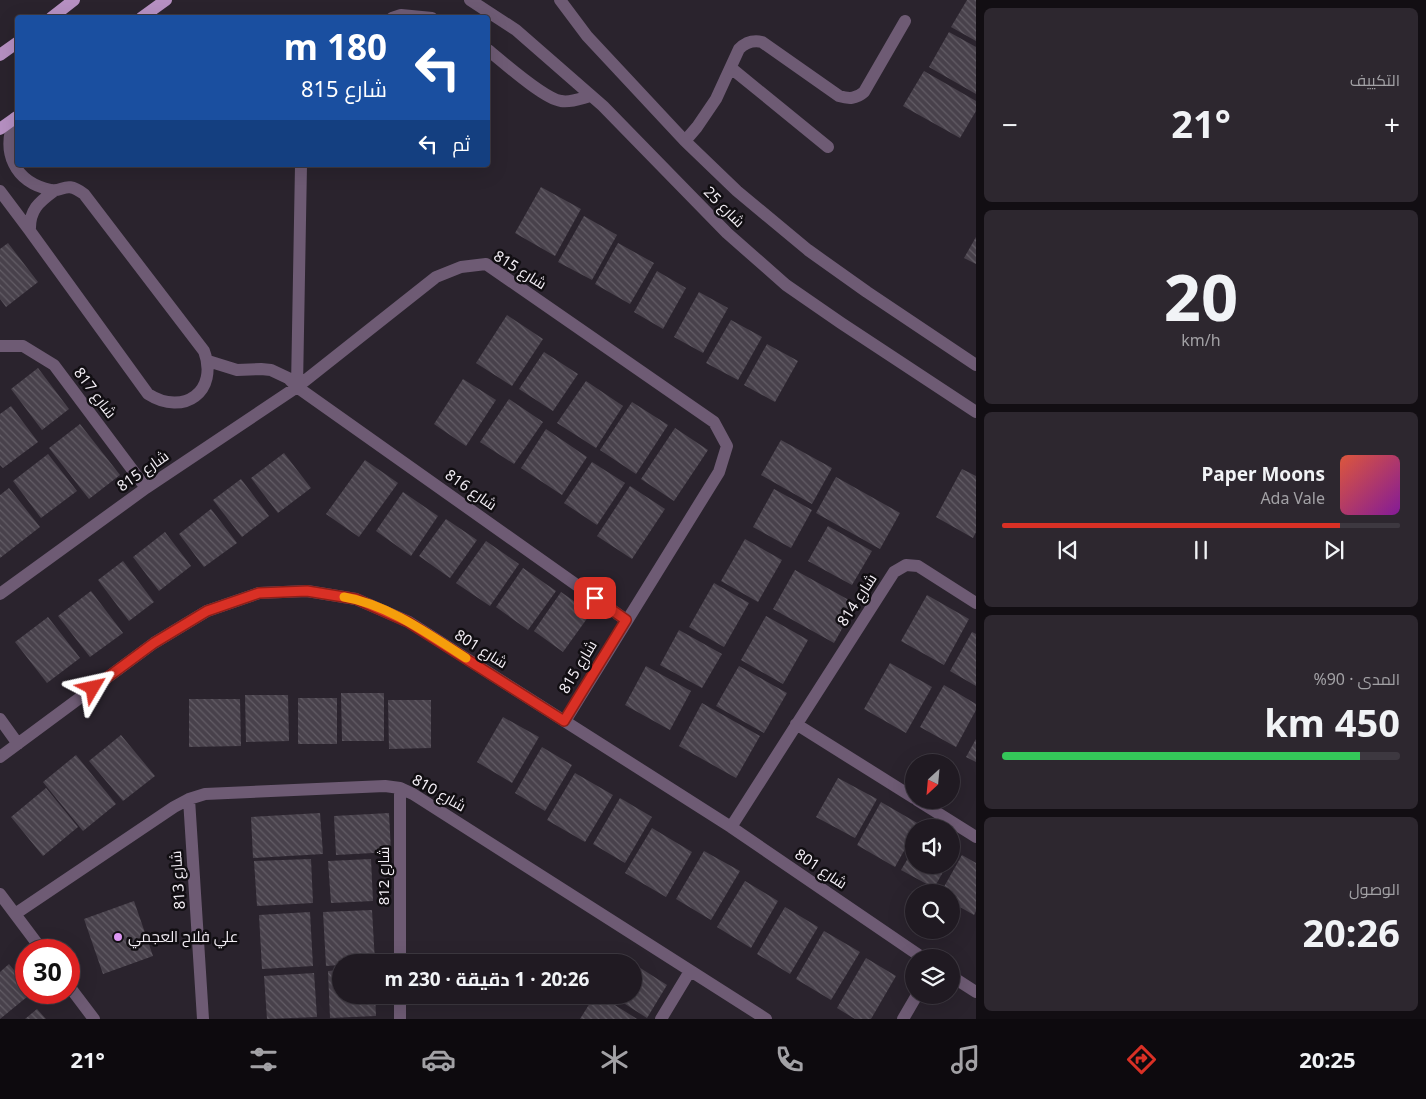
<!DOCTYPE html>
<html lang="ar">
<meta charset="utf-8">
<style>
:root{--surface:#201a22;--page:#2d272f;--text:#f1f3f6;--muted:#a2a1a5;--line:#3d3840;--accent:#d93025}
body{margin:0;font-family:"Noto Sans",Cairo,sans-serif;background:var(--page);color:var(--text);direction:rtl;height:100vh;display:flex;flex-direction:column;font-size:19px;white-space:nowrap}
*{box-sizing:border-box;margin:0}
p{font-size:16px;color:var(--muted)}
.icon{flex:none;width:28px;height:28px;fill:none;stroke:currentColor;stroke-width:2;stroke-linecap:round;stroke-linejoin:round}
.map{position:relative;flex:1;overflow:hidden;direction:ltr}
.panel{display:flex;flex-direction:column;gap:8px;padding:8px;background:#120e13;width:450px}
.panel>*{flex:none}
.guide{position:absolute;left:15px;top:15px;width:475px;height:152px;border-radius:5px;box-shadow:0 5px 20px #0002,0 0 0 1px var(--line);direction:rtl;background:#1a4fa0;color:#fff;overflow:hidden}
.needle{width:32px;rotate:206deg}
.buttons{position:absolute;left:905px;top:754px;display:grid;gap:10px}
.buttons a{display:grid;place-items:center;width:55px;height:55px;border-radius:50%;background:var(--surface);box-shadow:0 5px 20px #0002,0 0 0 1px var(--line);font-size:25px}
.speed{position:absolute;left:15px;top:939px;display:flex;gap:10px;font-size:25px;font-weight:700;text-align:center}
.speed>*{display:grid;place-content:center;width:65px;height:65px;border-radius:50%;background:var(--surface);box-shadow:0 5px 20px #0002,0 0 0 1px var(--line);line-height:1}
.speed .limit{border:8px solid #d22;background:#fff;color:#111}
.pin{position:absolute;display:grid;place-items:center;width:42px;height:42px;color:#fff;margin:-21px;border-radius:10px;box-shadow:0 2px 8px #0006}
.me{position:absolute;width:55px;margin:-28px;rotate:54deg;stroke-linejoin:round;filter:drop-shadow(0 0 4px #0008)}
.turn{display:flex;align-items:center;gap:18px;height:105px;padding:0 20px;font-size:22px}
.turn .icon{width:65px;height:65px;stroke-width:2.5}
.turn b{display:block;font-size:35px;line-height:42px}
.then{display:flex;align-items:center;height:48px;padding:0 20px;background:#0003;gap:10px;font-size:19px}
.big{font-size:38px;font-weight:700;line-height:1.1}
.panel .widget{flex:1;display:flex;flex-direction:column;justify-content:center;gap:8px;min-width:0;padding:0 18px;border-radius:8px;background:var(--page)}
.panel .dial{align-items:center;gap:0}
.dial b{font-size:65px;line-height:1}
.song{display:flex;align-items:center;gap:15px}
.cover{width:60px;height:60px;border-radius:8px;background:linear-gradient(135deg,hsl(10 70% 55%),hsl(290 70% 35%))}
.played{height:5px;border-radius:2px;background:linear-gradient(90deg,var(--accent) 85%,var(--line) 85%)}
.keys{display:flex;justify-content:space-around;direction:ltr}
.heat{display:flex;justify-content:space-between;align-items:center;font-size:28px;direction:ltr}
.charge{height:8px;border-radius:4px;background:linear-gradient(90deg,#34c759 90%,var(--line) 0)}
.trip{position:absolute;left:332px;top:954px;width:310px;height:50px;border-radius:25px;background:var(--surface);box-shadow:0 5px 20px #0002,0 0 0 1px var(--line);font-weight:700;line-height:50px;text-align:center;direction:rtl}
.tab-bar{display:flex;height:80px;justify-content:space-around;align-items:center;background:#0d0a0e;color:var(--muted)}
.tab-bar .icon{width:35px;height:35px}
.tab-bar .selected{color:var(--accent)}
.tab-bar b{font-size:22px;color:var(--text)}
main{display:flex;flex:1;min-height:0}
.map>svg:first-child{display:block}
</style>
<main>
<section class="panel">
<div class="widget"><p>التكييف</p>
<div class="heat"><a>−</a><b class="big">21°</b><a>+</a></div>
</div>
<div class="widget dial"><b>20</b><p>km/h</p></div>
<div class="widget">
<div class="song"><i class="cover"></i><div><b>Paper Moons</b><p>Ada Vale</p></div></div>
<div class="played"></div>
<div class="keys"><svg class="icon" aria-label="previous" viewBox="0 0 24 24"><path d="M18 5L8 12l10 7zM5 5v14"/></svg><svg class="icon" aria-label="pause" viewBox="0 0 24 24"><path d="M8 5v14M16 5v14"/></svg><svg class="icon" aria-label="next" viewBox="0 0 24 24"><path d="M6 5l10 7-10 7zM19 5v14"/></svg></div>
</div>
<div class="widget"><p>المدى · 90%</p><b class="big">450 km</b><div class="charge"></div></div>
<div class="widget"><p>الوصول</p><b class="big">20:26</b></div>
</section>
<div class="map">
<svg width="976" height="1019" viewBox="0 0 976 1019">
<defs>
<pattern id="building-back-hatch" width="6" height="6" patternUnits="userSpaceOnUse" patternTransform="scale(1.25)"><rect width="6" height="6" fill="#48414b"/><path d="M-1 5l2 2M0 0l6 6M5-1l2 2" fill="none" stroke="#635d66"/></pattern>
</defs>
<rect width="100%" height="100%" fill="#2a232d"/>
<path fill="url(#building-back-hatch)" d="M967 0H976V41L951 27Z
M949 32 976 47V94L929 67Z
M924 71 976 101V111L960 138 903 106Z
M541 187 581 209 555 256 515 233Z
M584 216 617 235 592 280 558 262Z
M976 237V264L964 258Z
M8 243 38 282 6 307 0 299V249Z
M618 243 654 263 630 304 595 284Z
M657 271 686 288 663 329 634 312Z
M699 292 728 308 703 353 674 337Z
M507 315 543 339 512 386 476 363Z
M731 320 762 337 738 380 706 363Z
M767 344 798 361 775 402 744 385Z
M544 352 578 374 553 411 519 389Z
M38 368 69 409 42 430 11 389Z
M463 379 496 400 466 446 434 424Z
M586 381 623 406 596 448 557 423Z
M509 399 543 422 514 464 480 442Z
M632 402 668 425 636 474 600 450Z
M11 406 38 442 3 468 0 465V414Z
M80 424 120 475 89 499 49 448Z
M675 428 708 450 674 501 641 479Z
M546 429 587 457 562 495 521 468Z
M781 440 832 468 812 504 761 475Z
M284 453 311 488 278 513 251 478Z
M48 454 77 491 41 518 13 481Z
M365 460 398 483 359 537 326 514Z
M592 462 625 483 597 525 564 503Z
M962 469 976 476V532L973 538 936 517Z
M836 477 900 513 880 549 816 513Z
M241 479 269 516 242 537 213 500Z
M630 486 665 509 632 559 597 536Z
M9 488 40 527 0 558V495Z
M774 489 812 510 791 548 753 527Z
M403 492 438 516 411 556 376 531Z
M211 509 237 543 204 567 179 534Z
M446 519 477 540 450 578 419 556Z
M828 526 872 551 852 585 808 561Z
M165 532 191 566 159 591 133 557Z
M745 539 782 560 758 602 721 581Z
M486 541 519 564 490 606 456 583Z
M123 561 154 602 129 621 98 580Z
M523 568 556 591 528 630 496 607Z
M795 570 856 604 834 643 773 609Z
M714 583 749 603 724 647 689 627Z
M91 591 123 633 90 657 58 616Z
M561 592 591 613 563 652 534 631Z
M927 595 969 619 944 665 901 641Z
M766 616 808 640 783 684 741 660Z
M48 617 80 658 47 683 15 642Z
M679 630 722 654 702 688 660 665Z
M972 632 976 634V686L950 671Z
M890 663 932 687 906 733 864 709Z
M646 666 691 691 670 730 625 705Z
M739 666 787 693 764 733 716 706Z
M944 685 976 704V710L956 747 920 727Z
M341 693H384V741H342Z
M245 695H288L289 741 246 742Z
M298 698H337V744H298Z
M189 699H240L241 746 189 747Z
M388 700H431V748L389 749Z
M702 703 760 736 736 778 679 746Z
M503 717 539 737 512 783 477 762Z
M121 735 155 776 123 801 89 761Z
M976 739V762L966 757Z
M542 747 572 765 545 811 515 793Z
M76 755 116 804 83 831 43 782Z
M575 773 613 795 585 842 547 820Z
M838 778 877 799 855 838 816 817Z
M46 788 78 827 43 856 11 817Z
M620 798 652 817 625 863 593 844Z
M881 802 919 824 917 828H914V833L895 867 857 845Z
M320 813 323 854 253 858 251 817Z
M389 813 391 852 336 855 334 816Z
M652 828 692 852 666 897 625 873Z
M914 848V865H947L934 888 901 870Z
M704 851 740 871 711 920 676 899Z
M962 855 976 863V911L974 915 951 902V892H941Z
M311 859 313 903 257 906 254 861Z
M371 859 373 901 331 903 328 861Z
M745 881 778 901 751 948 717 927Z
M134 901 153 956 103 974 84 919Z
M785 907 818 927 790 974 757 954Z
M372 910 375 962H341V965L326 966 323 912Z
M310 912 313 966 262 969 259 915Z
M824 931 860 952 831 1000 796 979Z
M620 955 632 962H616Z
M866 958 896 976 871 1019H855L837 1008Z
M9 964 26 985V992H33L0 1019V972Z
M634 964 667 985 647 1018 611 995H634Z
M341 970V995H375L376 1016 330 1018 328 971Z
M314 973 317 1017 267 1019 264 976Z
M595 995H599L637 1019H580Z
M37 1009 46 1019H25Z"/>
<g fill="none" stroke-linecap="round" stroke-linejoin="round">
<path stroke="#6e5b74" stroke-width="12" d="M470 0 516 30 603 106 727 233 786 285 841 323 976 412
M560 0 587 36 685 141 737 191 808 250 867 292 976 365
M392 18 401 15 432 18
M488 50C503 62 544 99 561 101 571 103 582 98 591 96
M731 68 828 147
M15 118C1 152 14 182 51 190 64 192 65 180 84 194L204 351C219 391 184 417 148 394L30 231C29 210 39 202 54 191
M685 141 697 127 716 99 739 49C746 42 753 40 762 42L839 96C849 99 856 99 864 92L905 21
M0 191 30 231
M0 346H23L54 365 146 488
M208 361 237 370 261 369 271 370 288 378 297 387 626 620
M297 387 301 165
M0 594 146 488 297 387 436 277 461 267 486 264 714 422 727 446 719 472 565 721
M0 719 18 744
M796 724 914 798
M0 757 154 643 207 611 259 593 307 591 356 599 409 622 731 827 923 958
M400 788V962
M189 799 203 1019
M917 800 976 837
M731 827 894 572 906 565 918 566 976 603
M0 894 42 950
M15 914 174 807 189 799 205 794 385 786 400 788 413 794 766 1019
M951 976 976 992
M69 986 94 1019
M400 995V1019
M661 1019 690 971
M903 1019 917 995"/>
<path stroke="#b690c2" stroke-width="12" d="M51 18 74 0
M141 18 166 0
M0 55 18 42
M0 129 18 116"/>
</g>
<g fill="none" stroke-linecap="round" stroke-linejoin="round">
<defs>
<path id="route" d="M93 688 154 643 207 611 259 593 307 591 356 599 408 622 564 721 626 620 595 598"/>
</defs>
<use href="#route" stroke="#8d1f18" stroke-width="12"/>
<use href="#route" stroke="#d93025" stroke-width="9"/>
<path stroke="#f59e0b" stroke-width="9" d="M344 597C387 604 430 635 466 658"/>
</g>
<circle fill="#dd98f3" stroke="#110e12" stroke-width="2" cx="118" cy="937" r="5"/>
<g text-anchor="middle" stroke-width="5" stroke-linejoin="round" paint-order="stroke">
<g font-size="15" fill="#f3eef5" stroke="#110e12">
<text transform="translate(724 207) rotate(45)" y="5">شارع 25</text>
<text transform="translate(520 270) rotate(32)" y="5">شارع 815</text>
<text transform="translate(95 393) rotate(53)" y="5">شارع 817</text>
<text transform="translate(143 471) rotate(-35)" y="5">شارع 815</text>
<text transform="translate(471 490) rotate(35)" y="5">شارع 816</text>
<text transform="translate(857 600) rotate(-57)" y="5">شارع 814</text>
<text transform="translate(481 649) rotate(32)" y="5">شارع 801</text>
<text transform="translate(578 667) rotate(-59)" y="5">شارع 815</text>
<text transform="translate(439 793) rotate(30)" y="5">شارع 810</text>
<text transform="translate(821 869) rotate(34)" y="5">شارع 801</text>
<text transform="translate(384 876) rotate(-90)" y="5">شارع 812</text>
<text transform="translate(178 880) rotate(-94)" y="5">شارع 813</text>
</g>
<g font-size="15" fill="#f3eef5" stroke="#110e12" text-anchor="start">
<text x="128" y="942">علي فلاح العجمي</text>
</g>
</g>
</svg>
<div class="buttons">
<a><svg class="needle" viewBox="-14 -14 28 28"><path d="M0-13l5 13h-10z" fill="#e53935"/><path d="M0 13l5-13h-10z" fill="#a2a1a5"/></svg></a>
<a><svg class="icon" aria-label="sound" viewBox="0 0 24 24"><path d="M4 9h4l5-4v14l-5-4H4zM17 9q2 3 0 6"/></svg></a>
<a><svg class="icon" aria-label="search" viewBox="0 0 24 24"><circle cx="10" cy="10" r="6"/><path d="M15 15l6 6"/></svg></a>
<a><svg class="icon" aria-label="layers" viewBox="0 0 24 24"><path d="M12 4l9 5-9 5-9-5zM3 14l9 5 9-5"/></svg></a>
</div>
<div class="speed"><div class="limit">30</div></div>
<div class="pin" style="left:595px;top:598px;background:#d93025"><svg class="icon" aria-label="arrive" viewBox="0 0 24 24"><path d="M6 21V4h12l-3 4 3 4H6"/></svg></div>
<svg class="me" style="left:93px;top:688px" viewBox="-20 -20 40 40"><path d="M0-17L14 15 0 8-14 15z" fill="#d93025" stroke="#fff" stroke-width="4"/></svg>
<div class="trip">20:26 · 1 دقيقة · 230 m</div>
<div class="guide">
<div class="turn"><svg class="icon" aria-label="left" viewBox="0 0 24 24"><path d="M17 20v-9H6M10 6l-5 5 5 5"/></svg><div><b>180 m</b>شارع 815</div></div>
<div class="then">ثم<svg class="icon" aria-label="left" viewBox="0 0 24 24"><path d="M17 20v-9H6M10 6l-5 5 5 5"/></svg></div>
</div>
</div>
</main>
<nav class="tab-bar">
<b>20:25</b>
<svg class="icon selected" aria-label="directions" viewBox="0 0 24 24"><path d="M12 3l9 9-9 9-9-9zM9 14v-3h6M13 9l2 2-2 2"/></svg>
<svg class="icon" aria-label="music" viewBox="0 0 24 24"><path d="M9 18V5l10-2v13"/><circle cx="6" cy="18" r="3"/><circle cx="16" cy="16" r="3"/></svg>
<svg class="icon" aria-label="phone" viewBox="0 0 24 24"><path d="M5 4h4l2 5-3 2q2 4 5 5l2-3 5 2v4C11 20 4 13 5 4z"/></svg>
<svg class="icon" aria-label="climate" viewBox="0 0 24 24"><path d="M12 3v18M4 7l16 10M4 17L20 7"/></svg>
<svg class="icon" aria-label="car" viewBox="0 0 24 24"><path d="M5 17H2v-5l4-1 3-4h7l3 4 3 1v5h-3M9 17h6M6 11h13"/><circle cx="7" cy="17" r="2"/><circle cx="17" cy="17" r="2"/></svg>
<svg class="icon" aria-label="filters" viewBox="0 0 24 24"><path d="M4 7h16M4 17h16"/><circle cx="9" cy="7" r="2"/><circle cx="15" cy="17" r="2"/></svg>
<b>21°</b>
</nav>
